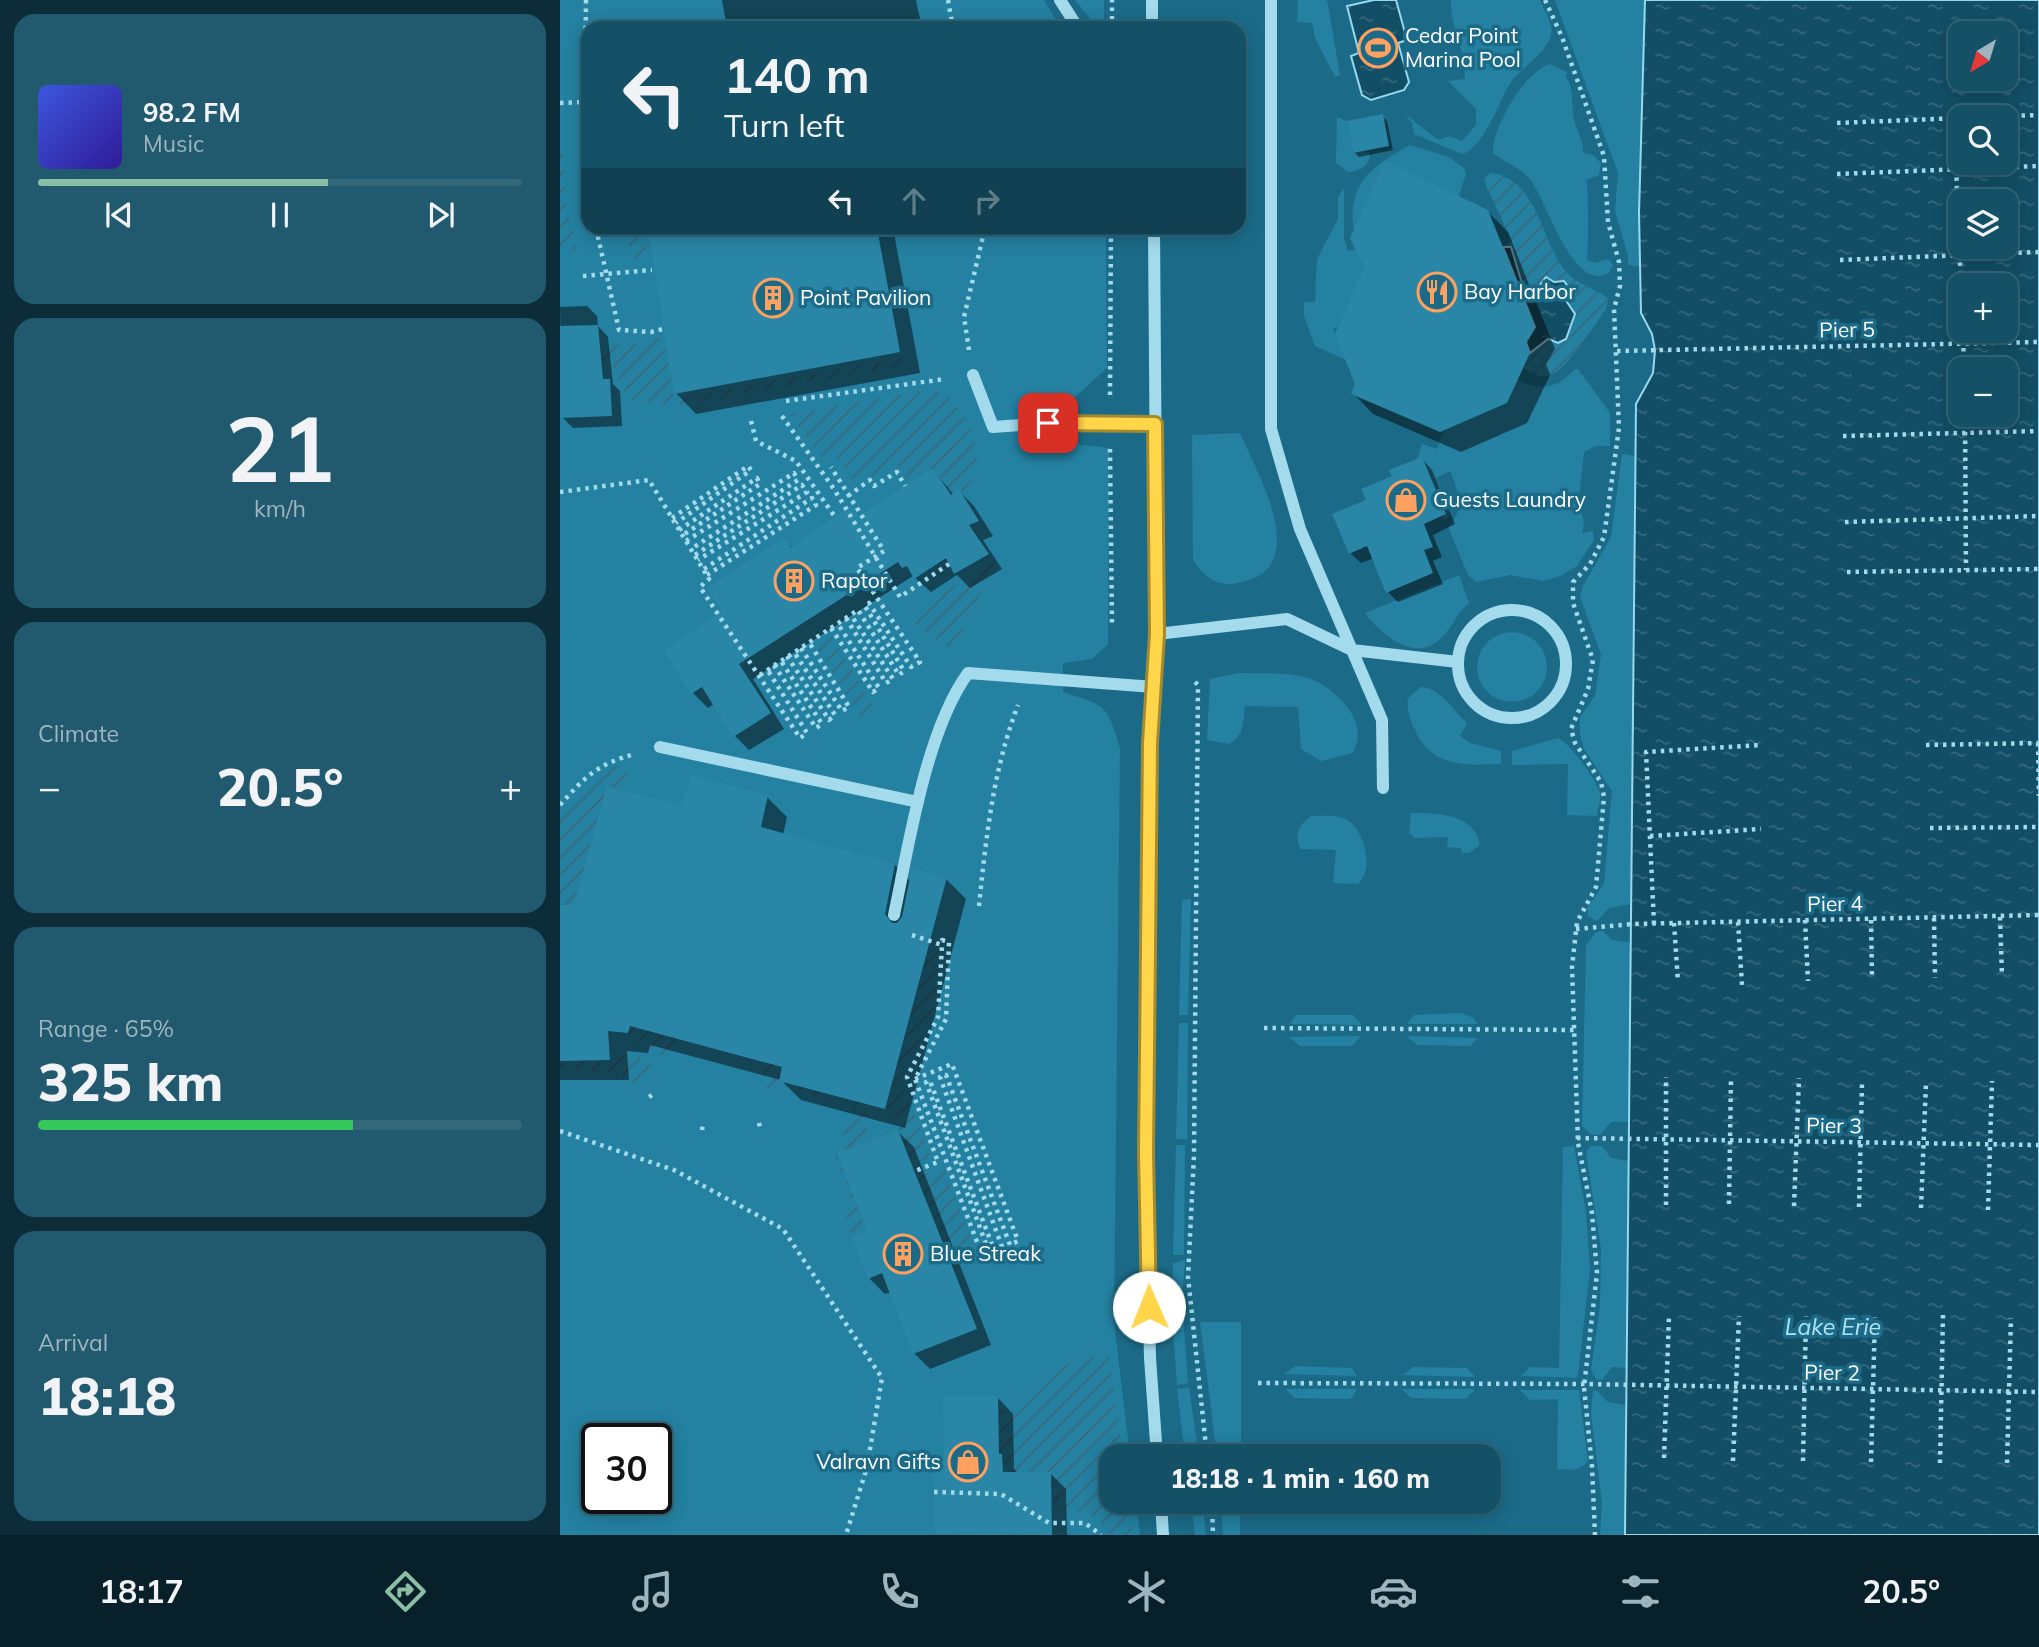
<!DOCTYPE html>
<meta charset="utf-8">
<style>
:root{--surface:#145066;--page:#215a6f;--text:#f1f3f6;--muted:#9db5bf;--line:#33677a;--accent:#8abfa5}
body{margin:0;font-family:Mulish,sans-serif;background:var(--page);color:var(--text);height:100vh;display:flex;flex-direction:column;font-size:26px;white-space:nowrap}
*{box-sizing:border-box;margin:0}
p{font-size:23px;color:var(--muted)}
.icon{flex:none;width:38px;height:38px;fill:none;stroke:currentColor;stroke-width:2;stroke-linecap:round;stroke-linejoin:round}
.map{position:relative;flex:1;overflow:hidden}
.drawer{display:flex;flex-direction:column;gap:14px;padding:14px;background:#0b2c38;width:560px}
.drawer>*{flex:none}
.banner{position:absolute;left:21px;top:21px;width:665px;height:214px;border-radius:21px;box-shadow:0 4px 18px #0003,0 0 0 2px var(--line);background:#145066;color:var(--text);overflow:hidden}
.needle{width:46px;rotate:218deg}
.controls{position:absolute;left:1388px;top:21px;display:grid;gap:14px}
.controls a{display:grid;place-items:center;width:70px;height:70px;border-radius:14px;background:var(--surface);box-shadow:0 4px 18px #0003,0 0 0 2px var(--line);font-size:35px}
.speed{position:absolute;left:21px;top:1423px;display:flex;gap:14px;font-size:35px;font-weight:700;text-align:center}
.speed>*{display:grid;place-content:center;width:91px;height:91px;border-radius:50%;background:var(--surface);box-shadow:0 4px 18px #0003,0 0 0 2px var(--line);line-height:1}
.speed .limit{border:4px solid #111;border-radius:10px;background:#fff;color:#111}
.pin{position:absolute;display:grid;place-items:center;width:60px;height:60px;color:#fff;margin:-30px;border-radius:14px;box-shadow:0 4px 10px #0006}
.me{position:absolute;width:77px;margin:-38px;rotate:359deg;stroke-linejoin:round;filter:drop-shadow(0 0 5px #0008)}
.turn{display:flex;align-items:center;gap:24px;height:147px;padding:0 28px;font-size:32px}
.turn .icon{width:91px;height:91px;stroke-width:2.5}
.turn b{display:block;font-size:49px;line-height:60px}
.lanes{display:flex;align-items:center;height:66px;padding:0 28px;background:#0003;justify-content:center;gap:35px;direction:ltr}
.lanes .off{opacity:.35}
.big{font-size:52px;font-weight:800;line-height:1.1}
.drawer .widget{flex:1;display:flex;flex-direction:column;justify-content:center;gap:10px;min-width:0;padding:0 24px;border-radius:21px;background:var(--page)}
.drawer .dial{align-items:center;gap:0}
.dial b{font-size:91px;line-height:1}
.song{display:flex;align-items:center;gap:21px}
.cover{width:84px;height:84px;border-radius:10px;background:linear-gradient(135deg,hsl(230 70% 55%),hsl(250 70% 35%))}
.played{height:7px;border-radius:4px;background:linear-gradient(90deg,var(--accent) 60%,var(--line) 60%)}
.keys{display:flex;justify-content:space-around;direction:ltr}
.heat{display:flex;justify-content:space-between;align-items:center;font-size:38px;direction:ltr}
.charge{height:10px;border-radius:5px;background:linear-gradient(90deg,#34c759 65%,var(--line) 0)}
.trip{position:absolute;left:539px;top:1444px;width:402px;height:70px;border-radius:21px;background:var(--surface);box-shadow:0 4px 18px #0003,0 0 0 2px var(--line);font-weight:800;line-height:70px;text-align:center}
.tabs{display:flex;height:112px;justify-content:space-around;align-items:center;background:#082029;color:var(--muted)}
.tabs .icon{width:49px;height:49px}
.tabs .on{color:var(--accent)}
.tabs b{font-size:32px;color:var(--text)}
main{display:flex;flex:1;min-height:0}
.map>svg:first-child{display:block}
</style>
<main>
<section class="drawer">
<div class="widget">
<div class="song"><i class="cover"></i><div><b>98.2 FM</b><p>Music</p></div></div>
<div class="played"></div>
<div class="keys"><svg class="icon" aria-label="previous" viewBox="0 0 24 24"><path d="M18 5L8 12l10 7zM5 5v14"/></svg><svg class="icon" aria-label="pause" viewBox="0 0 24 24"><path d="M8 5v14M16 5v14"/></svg><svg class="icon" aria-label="next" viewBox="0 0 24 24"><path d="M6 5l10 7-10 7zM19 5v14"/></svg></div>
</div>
<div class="widget dial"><b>21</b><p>km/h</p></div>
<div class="widget"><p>Climate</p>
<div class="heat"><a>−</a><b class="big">20.5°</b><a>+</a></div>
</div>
<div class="widget"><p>Range · 65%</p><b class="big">325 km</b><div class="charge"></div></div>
<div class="widget"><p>Arrival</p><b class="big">18:18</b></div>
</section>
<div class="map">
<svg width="1479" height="1535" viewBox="0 0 1479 1535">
<defs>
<pattern id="garden-furrows" width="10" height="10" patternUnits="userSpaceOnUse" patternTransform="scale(1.75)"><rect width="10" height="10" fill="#2481a1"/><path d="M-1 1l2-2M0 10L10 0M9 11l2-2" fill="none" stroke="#36697b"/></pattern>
<pattern id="water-ripples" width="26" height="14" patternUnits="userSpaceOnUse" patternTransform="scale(1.75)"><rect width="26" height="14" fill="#124f66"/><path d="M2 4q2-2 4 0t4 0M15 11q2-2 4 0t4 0" fill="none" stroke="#36697d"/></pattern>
</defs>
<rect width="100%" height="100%" fill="#1b6b88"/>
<path fill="#2481a1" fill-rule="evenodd" d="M0 0H484L501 28H28V228H546L547 368 514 398 516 444 549 448 548 644 532 659 503 663V692C545 706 547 703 560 748L554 1322 570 1456H551V1502H576L580 1535H0ZM37 1438H96V1498H37Z
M515 0H544V28H538Z
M738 0H767L780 75 775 77 755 38 752 23 737 22Z
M891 0H980C984 9 994 25 991 35 985 56 960 67 949 85 939 103 922 150 902 154L854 134 852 123 845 114 878 140 890 136 902 141 916 125V109L888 81 905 79C906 51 890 28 891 0Z
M995 0H1085L1080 267 1068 265V255L1055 211 1058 173Z
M990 64 1008 73 1005 76C1015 88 1011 105 1014 120 1017 132 1024 142 1023 153L1033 155 1041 163 1039 175 1026 180C1029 184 1028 252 1027 260L1035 263 1048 259 1053 265 1049 273C1012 294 987 199 969 178 959 167 944 162 933 153 932 127 965 71 990 64Z
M777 117 787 121 793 153 806 151 810 153C810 166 799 171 788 172L776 163Z
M850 145 889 157 904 168 906 174 899 196 794 231C786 183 813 166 850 145Z
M784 188V239L788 251 795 249 804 268 786 324 773 329 786 360 755 346 744 316V302H755L757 259 778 219V197Z
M1015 369H1018L1050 413V446H1035L1024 452 1019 497 1024 526 1022 533 1033 531 1034 540 1017 566 1001 576 983 581 950 575 916 582 908 575 888 527C905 509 899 492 890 471L876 478 889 506V517L885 520 882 516 886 513 867 470 857 459 862 444 877 449 888 420 898 424 947 403 957 380C981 391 997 389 1015 369Z
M680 433C698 475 755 571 677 583 657 587 644 577 633 560L632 435Z
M1062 454 1075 456 1072 904 1049 908 1037 921 1028 916 1027 908 1044 884 1052 791 1024 749 1020 735V717L1035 696 1041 654 1020 597 1023 586 1051 537Z
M899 575 909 603C896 614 891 630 878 641 852 662 819 632 805 613Z
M917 667a35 35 0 1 1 70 0a35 35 0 1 1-70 0Z
M679 673C723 674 758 668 788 708 799 724 801 735 793 753L761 761 741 749 738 707 685 706C683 723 685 734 669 744L647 740 650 679Z
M861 687C882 689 892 710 907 723L900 736 911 743 941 751V764C905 765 872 768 855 730 850 720 847 710 848 698Z
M998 738C1008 741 1039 783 1040 794 1041 802 1037 809 1037 816L1007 815 1008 764 952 765V751Z
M851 813C876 813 915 813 920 845L909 853H902L901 848 887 847 888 837 855 838 849 833Z
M751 816C762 816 780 814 790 822 805 834 814 869 798 884L773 883 776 850 741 849C733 836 739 824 751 816Z
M631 899 628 1015H619L622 900Z
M1043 931 1052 940 1071 943 1069 1122H1051L1040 1135 1031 1134 1022 1126 1026 945 1036 932Z
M901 1013 914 1018 917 1024H847L854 1015Z
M736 1015H793L802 1025 730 1024Z
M619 1023H628L627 1139H616Z
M801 1036 792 1046H740L729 1037Z
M846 1036 918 1038 910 1046 858 1045Z
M616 1145H625L624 1255H613Z
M1014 1146 1026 1212 1030 1269 1018 1375 1015 1378 961 1376 970 1367 999 1368 1003 1147Z
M1030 1146H1042L1051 1158 1068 1161 1066 1368 1052 1367 1042 1380 1036 1379 1031 1370 1040 1306 1041 1249 1026 1153Z
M625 1260 622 1302 628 1383 617 1385 611 1303 613 1263Z
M640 1322H681V1456H657Z
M735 1366 792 1368 797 1376 724 1374Z
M853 1367 907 1368 915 1377 843 1375Z
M629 1388 639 1456H625L617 1389Z
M725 1389H797L792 1398 787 1399 735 1398Z
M842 1389H915L906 1399 851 1398Z
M960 1390H1019L1028 1461C1019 1472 1009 1470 997 1469L998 1399 970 1400Z
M1033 1391H1037L1048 1402 1065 1405V1535H1040L1042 1504 1031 1413Z
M631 1502H642L646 1535H635Z
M661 1502H680V1535H663Z"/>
<path fill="url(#garden-furrows)" d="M0 145 3 149 5 201 17 250 0 251Z
M930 173C978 177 981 244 1007 273 1018 286 1036 287 1048 299L1046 309C1035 324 1006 371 989 376 979 378 971 372 963 368L970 353 988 339 994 343 1009 329 1013 308 1007 302 1009 288 1000 283 981 284 974 293 967 291 958 263 946 246 943 247 952 241 926 186 924 177Z
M65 228H83L89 259 76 260 71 256Z
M91 338 104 339 114 398 340 358 342 366 104 408 101 400 77 404 59 385 53 366 45 363 31 364 30 345 91 344Z
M375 389C406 406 418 437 418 472L402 493 399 489 391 495 373 468 350 483 339 466 315 480 311 475 296 485 272 450 261 457 230 414Z
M437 557 393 651 346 618Z
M270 634 317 711 302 720 254 643Z
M55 766 68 767 63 789 47 786 14 905H0V814L28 780Z
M374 948 379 951 374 1014 340 1080 371 1157 352 1165 334 1116 327 1111 328 1101 367 949Z
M77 1006 117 1039 111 1058 85 1048 68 1033Z
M49 1051 82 1057 99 1071 82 1089 59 1072 0 1069V1061L50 1060Z
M305 1060 307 1142 277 1153 307 1231 292 1237 286 1215 294 1208 275 1157 295 1102Z
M206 1062 222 1067 219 1080H273L267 1099 218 1084 203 1090 200 1082Z
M384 1167 419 1261 394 1271 357 1177Z
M538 1356 549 1358 563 1456H551V1502H569L574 1535H551C532 1510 522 1510 492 1510L491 1472H443L442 1455 439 1454 438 1410C466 1413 467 1392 485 1377 499 1365 521 1359 538 1356Z"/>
<path fill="url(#water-ripples)" stroke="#96d9ee" stroke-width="2" fill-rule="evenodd" d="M814 0H836L847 40 838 43 849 82 844 90 811 100 802 95 791 56 799 53 787 6Z
M1085 0H1479V1535H1065L1076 404 1093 373 1095 350 1092 334 1081 313 1079 213ZM1400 33H1446V79H1400ZM1400 117H1446V163H1400ZM1400 201H1446V247H1400ZM1400 285H1446V331H1400ZM1400 369H1446V415H1400Z
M943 247H951L961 280 970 293H974L986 277 994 282 1004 281 1009 288 1007 302 1015 314 1006 339 998 343 988 339 970 353 966 342 975 327Z"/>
<path fill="#0007" d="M162 0H356L362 28H167Z
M822 116 827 121 833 150 799 157 794 152Z
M927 211 948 232 995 349 986 364 990 375 967 423 901 452 813 414 793 393Z
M90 228H333L360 373 136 414 116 393Z
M27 306 37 316 38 326 48 337 53 384 60 391 62 426 13 428 2 417 0 307Z
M862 459 872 470 895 524 873 535 882 557 873 561 883 584 838 602 828 592 814 558 801 563 790 553 808 501 834 477Z
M373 470 394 495 399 491 414 506 433 536 423 540 442 569 410 588 397 575 371 592 353 576 193 679 224 729 189 750 174 735 154 704 148 708 133 693 106 652 164 612 224 540 233 549 300 518Z
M207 797 227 817 223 835 335 865 351 882 386 879 406 899 345 1128 241 1100 221 1080 90 1045 88 1053 67 1051 69 1080H0V907H15L122 808Z
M338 1132 354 1147 431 1345 370 1369 354 1353 331 1292 325 1294 309 1278V1232Z
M438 1398 453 1414 454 1469 457 1472 491 1474 506 1489 507 1535 377 1533 386 1459Z"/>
<path fill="#2a86a6" d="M823 114 829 146 793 153 787 121Z
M825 161 928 210 975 327 966 342 970 353 947 403 880 432 791 394 795 384 775 334 804 268 790 238Z
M88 228H317L340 352 114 394Z
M38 325 43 379H50L52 416 0 418V326Z
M862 457 886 514 864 524 873 547 864 550 873 573 826 593 807 546 789 554 772 514 806 500 801 489 832 476 829 470Z
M373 468 391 495 399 489 419 521 409 525 429 554 394 574 386 558 354 579 347 566 342 568 338 562 179 664 211 713 173 737 142 687 131 694 104 651 162 611 147 588 224 537 231 548 290 506 298 516Z
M132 775 208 795 201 827 335 864 325 914 332 923H337L342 917 352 868 387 877 325 1109 219 1081 222 1067 70 1026 68 1033 48 1031 50 1060 0 1061V905H14L47 786 121 806Z
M338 1130 417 1329 353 1354 322 1273 308 1279 292 1237 307 1231 277 1153Z
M383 1396H438L439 1454H442L443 1472H491L492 1535 375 1534 374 1457H384Z"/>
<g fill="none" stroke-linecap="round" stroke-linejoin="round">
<path stroke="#a3daec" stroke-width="4.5" stroke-dasharray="3.5 5" stroke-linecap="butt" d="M26 0 25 83 28 123
M388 0 393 28
M985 0 1002 37 1044 156 1048 222 1059 262 1060 286 1054 309 1059 428 1044 537 1030 564 1013 582V603L1033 660 1028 689 1011 729 1015 743 1041 782 1044 797 1036 887 1017 922 1012 967 1018 1143 1032 1213 1037 1273 1024 1387 1032 1466 1035 1535
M552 28V0
M0 103 26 102
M1419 117 1478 115
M1394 118 1401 285
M1277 123 1400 118
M1277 174 1479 166
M36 228 59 330 91 332 103 329
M1280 260 1479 252
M23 276 92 270
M1403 331 1404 369
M409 350 404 317 425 228
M1057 351 1479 342
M550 395 551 228
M226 401 385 379
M1405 415 1406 570
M222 416 274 489 340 597 389 564
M191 421 196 441 236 461 275 517
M1283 436 1479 431
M550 449 552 627
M0 492 89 480 149 579 140 587 240 738 247 733 207 669
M288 496 310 480 314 486 337 472 345 486
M112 518 188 466 191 470 116 523
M1285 522 1479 516
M119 530 197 478 200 484 123 535
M126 541 234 473 238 480 131 549
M135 555 242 485 247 492 138 560
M144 569 252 498 256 505 147 575
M1287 572 1479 569
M286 618 326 683 333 679 291 615
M271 628 313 692 319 688 278 624
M241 648 282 711 289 707 249 642
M227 656 269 720 275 715 234 652
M214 665 256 728 262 724 221 661
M200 675 298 610 339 675 344 671 305 606 309 603 351 667 360 662 297 568 324 551 271 467
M635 682 638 685 634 1155 628 1277 647 1456
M1478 743 1479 796
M1366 745 1479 743
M0 805C25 777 37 764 75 754
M1370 828 1479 827
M1090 836 1201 829
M419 906C426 838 433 770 458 705
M1440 917 1442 975
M1374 918 1375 978
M1245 920 1248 981
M1311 920 1312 978
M1178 922 1182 985
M1114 923 1118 982
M1094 924 1086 752 1202 745
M1016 929 1072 924 1479 915
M352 935 382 945 378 1017 347 1077 378 1162 355 1171
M704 1028 1014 1030
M355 1079 392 1064 458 1241 450 1245 386 1075 380 1077 442 1247 434 1250 370 1081 366 1082 429 1252 422 1255 355 1079 386 1019 389 942 382 940V945
M89 1097 95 1093
M199 1123 200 1128
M142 1130 143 1124
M0 1131 114 1170 223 1229 322 1378 307 1467 286 1535
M1017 1138 1479 1145
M1169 1204 1171 1079
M1106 1205V1077
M1234 1206 1239 1078
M1299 1207 1302 1083
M1361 1208 1366 1083
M1428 1210 1432 1081
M698 1383 1025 1384 1479 1392
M1104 1458 1109 1315
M1173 1461 1179 1316
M1243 1461 1246 1316
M1311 1462 1315 1317
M1380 1463 1383 1314
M1447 1463 1451 1318
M374 1492 441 1494 489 1523H525L541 1535
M652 1502 653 1535"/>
<path stroke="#a3daec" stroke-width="12" d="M500 0 518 28
M592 0V28
M711 0V429L740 529 822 720 823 788
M594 228 597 634 590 743 586 1180 590 1358 597 1456
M413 375 433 427 515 421 595 424
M898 664a54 54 0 1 1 108 0a54 54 0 1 1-108 0Z
M597 634 727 619 792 650 898 662
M100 747 358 802
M334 915C349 844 366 731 408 673L594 687
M601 1502 603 1535"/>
</g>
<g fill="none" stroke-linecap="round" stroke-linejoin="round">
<defs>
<path id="route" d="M488 423 595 424 597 634 590 743 586 1153 589 1307"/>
</defs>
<use href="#route" stroke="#a68a30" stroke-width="18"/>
<use href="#route" stroke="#ffd54a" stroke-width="12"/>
</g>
<defs>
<symbol id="stadium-ring" viewBox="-11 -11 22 22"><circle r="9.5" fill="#1b6b88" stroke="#fea160" stroke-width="1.5"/><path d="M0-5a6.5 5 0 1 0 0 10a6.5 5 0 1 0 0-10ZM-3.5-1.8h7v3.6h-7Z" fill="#fea160"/></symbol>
<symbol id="restaurant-ring" viewBox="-11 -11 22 22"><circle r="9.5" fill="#1b6b88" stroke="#fea160" stroke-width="1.5"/><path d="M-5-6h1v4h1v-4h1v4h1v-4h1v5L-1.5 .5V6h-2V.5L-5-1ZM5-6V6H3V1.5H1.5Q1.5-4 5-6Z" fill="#fea160"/></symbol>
<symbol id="building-ring" viewBox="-11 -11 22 22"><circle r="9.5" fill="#1b6b88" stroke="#fea160" stroke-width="1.5"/><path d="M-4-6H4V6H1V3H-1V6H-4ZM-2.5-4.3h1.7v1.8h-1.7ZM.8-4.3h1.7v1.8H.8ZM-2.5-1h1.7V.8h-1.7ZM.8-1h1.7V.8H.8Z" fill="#fea160"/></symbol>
<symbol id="shop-ring" viewBox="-11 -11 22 22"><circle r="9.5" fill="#1b6b88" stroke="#fea160" stroke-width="1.5"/><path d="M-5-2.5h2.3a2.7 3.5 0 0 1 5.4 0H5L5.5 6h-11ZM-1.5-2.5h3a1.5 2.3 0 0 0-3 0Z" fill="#fea160"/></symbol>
</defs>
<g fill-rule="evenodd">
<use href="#stadium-ring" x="796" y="26" width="44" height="44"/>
<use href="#restaurant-ring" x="855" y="270" width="44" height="44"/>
<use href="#building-ring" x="191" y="276" width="44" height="44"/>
<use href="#shop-ring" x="824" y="478" width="44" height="44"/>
<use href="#building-ring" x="212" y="559" width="44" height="44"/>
<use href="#building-ring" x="321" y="1232" width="44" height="44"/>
<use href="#shop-ring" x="386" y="1440" width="44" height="44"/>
</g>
<g text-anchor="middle" stroke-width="7" stroke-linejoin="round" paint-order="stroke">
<g font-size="21" fill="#fff" stroke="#1b6b88" text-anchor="start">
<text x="845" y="43">Cedar Point<tspan x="845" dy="24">Marina Pool</tspan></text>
<text x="904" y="299">Bay Harbor</text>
<text x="240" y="305">Point Pavilion</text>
<text x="873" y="507">Guests Laundry</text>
<text x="261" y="588">Raptor</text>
<text x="370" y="1261">Blue Streak</text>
<text x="381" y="1469" text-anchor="end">Valravn Gifts</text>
</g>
<g font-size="21" fill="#fff" stroke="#1b6b88">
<text transform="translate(1287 330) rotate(-1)" y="7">Pier 5</text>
<text transform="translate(1275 904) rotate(-1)" y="7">Pier 4</text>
<text transform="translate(1274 1126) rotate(1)" y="7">Pier 3</text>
<text transform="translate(1272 1373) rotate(1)" y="7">Pier 2</text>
</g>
<g font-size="23" font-style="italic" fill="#afe3f3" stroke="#1b6b88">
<text x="1273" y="1335">Lake Erie</text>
</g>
</g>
</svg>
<div class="controls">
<a><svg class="needle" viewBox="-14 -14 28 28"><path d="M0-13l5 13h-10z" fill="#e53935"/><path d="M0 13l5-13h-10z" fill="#9db5bf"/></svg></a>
<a><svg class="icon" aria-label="search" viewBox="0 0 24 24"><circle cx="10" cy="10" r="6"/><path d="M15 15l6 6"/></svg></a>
<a><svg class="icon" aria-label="layers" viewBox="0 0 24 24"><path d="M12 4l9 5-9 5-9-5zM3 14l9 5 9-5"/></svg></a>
<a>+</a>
<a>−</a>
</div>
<div class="speed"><div class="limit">30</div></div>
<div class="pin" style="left:488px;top:423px;background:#d93025"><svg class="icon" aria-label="arrive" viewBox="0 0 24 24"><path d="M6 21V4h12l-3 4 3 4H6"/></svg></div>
<svg class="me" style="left:589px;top:1307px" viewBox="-20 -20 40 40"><circle r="19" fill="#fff"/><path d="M0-13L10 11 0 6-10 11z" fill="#ffd54a"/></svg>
<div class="trip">18:18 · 1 min · 160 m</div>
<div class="banner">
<div class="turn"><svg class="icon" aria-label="left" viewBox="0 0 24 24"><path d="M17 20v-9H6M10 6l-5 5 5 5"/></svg><div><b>140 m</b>Turn left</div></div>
<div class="lanes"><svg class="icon" aria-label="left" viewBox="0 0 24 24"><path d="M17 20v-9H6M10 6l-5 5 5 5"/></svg><svg class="icon off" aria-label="ahead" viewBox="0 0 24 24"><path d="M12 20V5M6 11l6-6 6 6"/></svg><svg class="icon off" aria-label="right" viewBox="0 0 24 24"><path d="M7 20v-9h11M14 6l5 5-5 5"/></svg></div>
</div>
</div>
</main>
<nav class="tabs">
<b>18:17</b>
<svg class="icon on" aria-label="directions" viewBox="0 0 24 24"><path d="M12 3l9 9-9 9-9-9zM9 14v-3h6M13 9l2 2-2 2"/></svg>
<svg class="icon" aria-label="music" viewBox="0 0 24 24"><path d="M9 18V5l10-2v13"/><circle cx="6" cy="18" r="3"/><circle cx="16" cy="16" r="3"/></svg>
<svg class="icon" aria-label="phone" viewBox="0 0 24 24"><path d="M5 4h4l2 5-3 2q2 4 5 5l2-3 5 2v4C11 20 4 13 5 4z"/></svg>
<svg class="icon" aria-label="climate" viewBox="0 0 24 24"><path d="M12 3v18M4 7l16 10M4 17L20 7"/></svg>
<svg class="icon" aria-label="car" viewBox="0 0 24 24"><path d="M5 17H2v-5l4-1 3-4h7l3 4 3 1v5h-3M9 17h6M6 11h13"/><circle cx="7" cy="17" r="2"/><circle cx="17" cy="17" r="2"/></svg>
<svg class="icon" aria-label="filters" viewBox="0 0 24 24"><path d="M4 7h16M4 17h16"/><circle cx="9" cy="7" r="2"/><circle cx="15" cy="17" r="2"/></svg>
<b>20.5°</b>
</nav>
